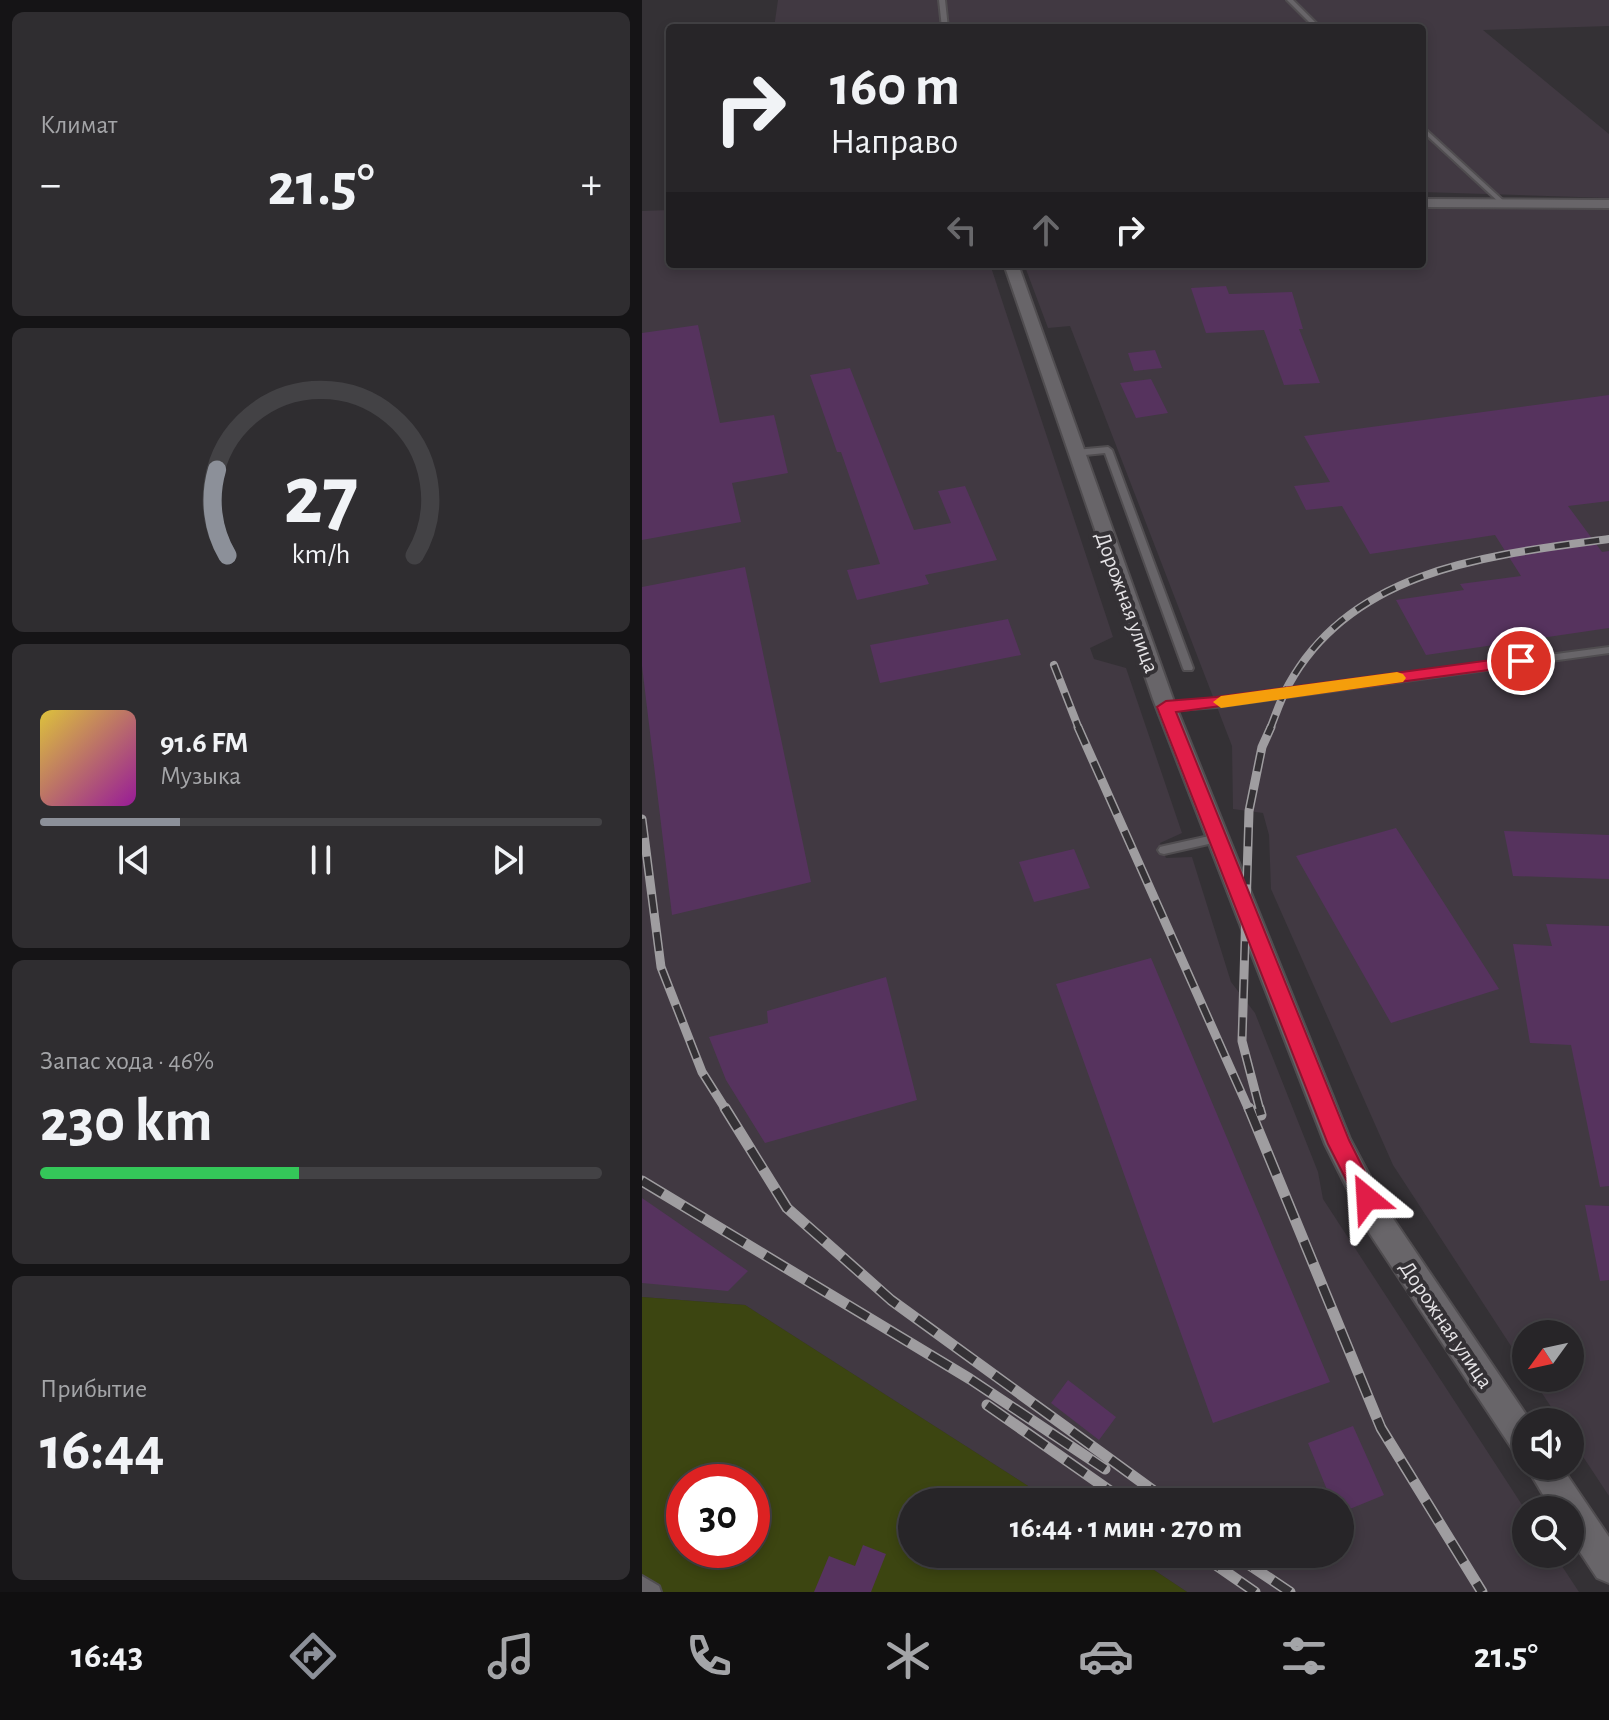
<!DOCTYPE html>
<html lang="ru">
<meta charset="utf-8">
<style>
:root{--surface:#272528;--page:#2f2d30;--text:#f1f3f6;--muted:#a4a5a8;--line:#434245;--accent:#8c9099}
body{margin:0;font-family:"Alegreya Sans",sans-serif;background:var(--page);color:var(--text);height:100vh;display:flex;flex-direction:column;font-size:30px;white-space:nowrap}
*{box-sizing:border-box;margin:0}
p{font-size:26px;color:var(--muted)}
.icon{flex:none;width:44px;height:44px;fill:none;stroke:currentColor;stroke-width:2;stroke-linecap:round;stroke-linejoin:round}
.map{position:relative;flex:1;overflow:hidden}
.sheet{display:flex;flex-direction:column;gap:12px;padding:12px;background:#151416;width:642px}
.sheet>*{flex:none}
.banner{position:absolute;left:24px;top:24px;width:760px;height:244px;border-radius:8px;box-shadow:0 4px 12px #0003,0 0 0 2px var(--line);background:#272528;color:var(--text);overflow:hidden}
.needle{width:52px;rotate:237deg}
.fabs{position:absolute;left:870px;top:1320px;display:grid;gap:16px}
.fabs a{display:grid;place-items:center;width:72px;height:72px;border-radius:50%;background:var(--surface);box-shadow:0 4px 12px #0003,0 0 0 2px var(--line);font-size:40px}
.speed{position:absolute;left:24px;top:1464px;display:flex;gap:16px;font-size:40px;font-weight:700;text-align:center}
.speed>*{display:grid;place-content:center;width:104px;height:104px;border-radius:50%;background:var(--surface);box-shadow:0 4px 12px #0003,0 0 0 2px var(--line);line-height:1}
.speed .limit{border:12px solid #d22;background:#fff;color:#111}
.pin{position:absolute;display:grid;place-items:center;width:68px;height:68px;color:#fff;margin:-34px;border:4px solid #fff;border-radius:50%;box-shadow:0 2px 8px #0007}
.me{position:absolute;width:88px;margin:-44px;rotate:333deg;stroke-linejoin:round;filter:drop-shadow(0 0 6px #0008)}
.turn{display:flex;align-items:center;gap:28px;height:168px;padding:0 32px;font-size:36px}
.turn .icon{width:104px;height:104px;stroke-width:2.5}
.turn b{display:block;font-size:56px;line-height:68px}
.lanes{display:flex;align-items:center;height:76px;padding:0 32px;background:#0003;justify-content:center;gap:40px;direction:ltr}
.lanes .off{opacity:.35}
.big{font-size:60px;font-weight:700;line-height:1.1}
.sheet .widget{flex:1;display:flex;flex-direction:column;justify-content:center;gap:12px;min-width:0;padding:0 28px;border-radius:12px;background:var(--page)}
.sheet .dial{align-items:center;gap:0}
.dial svg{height:208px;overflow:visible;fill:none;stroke:var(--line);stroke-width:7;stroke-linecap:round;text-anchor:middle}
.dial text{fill:var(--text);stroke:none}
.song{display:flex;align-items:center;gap:24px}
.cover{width:96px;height:96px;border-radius:12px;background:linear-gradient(135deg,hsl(50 70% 55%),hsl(300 70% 35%))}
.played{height:8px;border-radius:4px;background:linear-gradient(90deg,var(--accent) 25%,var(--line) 25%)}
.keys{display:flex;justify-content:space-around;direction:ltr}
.heat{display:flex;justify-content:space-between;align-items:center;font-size:44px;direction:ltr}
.charge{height:12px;border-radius:6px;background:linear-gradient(90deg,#34c759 46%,var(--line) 0)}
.trip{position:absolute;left:256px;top:1488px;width:456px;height:80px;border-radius:40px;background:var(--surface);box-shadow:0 4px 12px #0003,0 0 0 2px var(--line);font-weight:700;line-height:80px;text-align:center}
.menu{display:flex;height:128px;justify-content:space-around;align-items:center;background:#100f10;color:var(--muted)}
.menu .icon{width:56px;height:56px}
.menu .active{color:var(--accent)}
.menu b{font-size:36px;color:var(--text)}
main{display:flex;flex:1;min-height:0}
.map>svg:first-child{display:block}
</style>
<main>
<section class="sheet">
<div class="widget"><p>Климат</p>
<div class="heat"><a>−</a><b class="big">21.5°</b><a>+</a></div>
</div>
<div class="widget dial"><svg viewBox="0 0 100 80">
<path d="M14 69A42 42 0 1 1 86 69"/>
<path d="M14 69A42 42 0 0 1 10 36" stroke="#8c9099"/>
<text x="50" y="56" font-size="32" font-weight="700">27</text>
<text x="50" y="72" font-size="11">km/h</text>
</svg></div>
<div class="widget">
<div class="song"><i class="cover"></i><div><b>91.6 FM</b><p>Музыка</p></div></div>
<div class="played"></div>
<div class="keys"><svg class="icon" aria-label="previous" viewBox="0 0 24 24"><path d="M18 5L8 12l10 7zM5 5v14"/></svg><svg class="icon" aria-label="pause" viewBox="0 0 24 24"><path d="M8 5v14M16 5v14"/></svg><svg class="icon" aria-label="next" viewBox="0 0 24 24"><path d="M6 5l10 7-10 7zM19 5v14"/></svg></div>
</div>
<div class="widget"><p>Запас хода · 46%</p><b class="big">230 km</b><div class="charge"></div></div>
<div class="widget"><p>Прибытие</p><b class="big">16:44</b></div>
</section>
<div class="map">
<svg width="967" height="1592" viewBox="0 0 967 1592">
<rect width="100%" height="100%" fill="#343135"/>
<path fill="#413942" d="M136 0H967V26L841 30 967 134V198L780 192V28H132Z
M780 209H967V1496L928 1437V1422H919L890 1378H928V1334H884V1369L751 1165 629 889 627 835 621 813 591 809 590 746 428 326 406 328 382 264H780Z
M28 210V264H348L471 637 448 648 452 659 484 668 540 833 518 843 524 858 550 857 589 982 613 1013 676 1172 681 1199 884 1511V1554H912L937 1592H545L488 1554H698V1502H411L103 1305 0 1297V211Z"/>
<path fill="#3c4511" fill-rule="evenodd" d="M0 1297 103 1305 411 1502H270V1554H488L545 1592H0ZM42 1482H110V1550H42Z"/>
<path fill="#56335e" d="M584 286 587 294 650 292 661 329H657L678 383 642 385 622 330 564 333 549 288Z
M56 325 78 423 132 415 146 473 90 483 99 522 0 540V333Z
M513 350 520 368 492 371 486 353Z
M208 368 272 530 309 523 296 491 323 486 355 560 283 575 287 584 215 600 205 570 238 564 199 452H195L168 375Z
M509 379 526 413 494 418 478 383Z
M967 395V501L926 506 960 552 967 551V628L784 655 754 600 822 590 818 584 879 576 853 535 728 554 700 506 664 510 652 486 688 482 662 436Z
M103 567 169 882 30 915 0 666V587Z
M366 619 379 655 238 683 228 645Z
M754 828 857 989 749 1023 654 856Z
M862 831 967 835V879L871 876Z
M432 849 448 888 392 902 377 862Z
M904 924 967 926V1186L958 1187 929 1045 888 1043 871 944 910 946Z
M509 958 688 1382 571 1423 414 984Z
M244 977 275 1100 123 1143 84 1080 67 1037 126 1023 125 1011Z
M0 1198 106 1271 86 1291 0 1283Z
M943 1205 967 1206V1280L958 1281Z
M426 1380 474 1417 457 1440 409 1403Z
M711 1426 742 1495 698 1513V1502H690L666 1443Z
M221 1545 244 1554 229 1592H172L187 1556 213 1566Z"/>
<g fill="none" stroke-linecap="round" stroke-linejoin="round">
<defs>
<path id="service" d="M297 0H303L306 28H300Z
M645 0H651L679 28H673Z
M780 126 864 203V205H860L780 131Z
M466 447 470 450 551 668 550 670H542L541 668 463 453 433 456 429 453 433 450Z
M967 647V653L574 707 524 711 519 707 524 703 574 699Z
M576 834 580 835 582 838 580 841 522 854 518 853 516 850 518 847 522 846Z
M0 1576 17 1586 19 1592H0Z"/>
<path id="minor" d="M780 199 967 200V208L780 207Z
M362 264H376L531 699 708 1139 748 1214 889 1422H884V1458L873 1453 728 1234 683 1144 511 699Z
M884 1466H919L967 1537V1583L955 1578 928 1537V1510H910Z"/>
</defs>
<use href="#service" stroke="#504d50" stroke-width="4"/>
<use href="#minor" stroke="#504d50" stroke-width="4"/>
<use href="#service" fill="#686569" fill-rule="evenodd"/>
<use href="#minor" fill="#686569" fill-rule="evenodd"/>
<defs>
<path id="rail-far2" d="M412 665 437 729
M628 729C634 714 639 698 647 684 711 568 849 555 967 539"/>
<path id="rail-far1" d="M436 727 607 1110
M0 819 19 967 60 1072 84 1110
M618 1110 600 1041 607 811 620 747 629 727"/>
<path id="rail" d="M83 1108 145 1208 249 1300 527 1502
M607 1108 739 1428 840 1592
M617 1108 619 1115
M0 1181 328 1379 463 1469
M345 1405 484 1502
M558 1554 613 1592
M591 1554 648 1592"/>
</defs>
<use href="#rail-far2" stroke="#9f9da0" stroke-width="8"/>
<use href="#rail-far1" stroke="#9f9da0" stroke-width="9"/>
<use href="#rail" stroke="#9f9da0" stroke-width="11"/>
<use href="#rail-far2" stroke="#343135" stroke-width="5" stroke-dasharray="15" stroke-linecap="butt"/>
<use href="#rail-far1" stroke="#343135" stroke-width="6" stroke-dasharray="19" stroke-linecap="butt"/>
<use href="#rail" stroke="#343135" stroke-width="8" stroke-dasharray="24" stroke-linecap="butt"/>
</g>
<path fill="#e11d48" stroke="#92132f" stroke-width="2" d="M879 656 887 661 884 665 534 712 707 1140 736 1198 733 1205 725 1209 717 1205 686 1144 515 707 524 701 574 697Z"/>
<path fill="#f59e0b" d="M755 672 761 674 764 678 761 682 579 708 571 702 579 696Z"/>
<g text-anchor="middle" stroke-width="8" stroke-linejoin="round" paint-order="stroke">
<g font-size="22" fill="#e4e2e5" stroke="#343135">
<text transform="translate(486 602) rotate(70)" y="8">Дорожная улица</text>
<text transform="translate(805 1324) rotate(56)" y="8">Дорожная улица</text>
</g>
</g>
</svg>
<div class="fabs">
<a><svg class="needle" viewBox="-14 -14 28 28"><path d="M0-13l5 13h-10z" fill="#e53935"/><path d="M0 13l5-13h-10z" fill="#a4a5a8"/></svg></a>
<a><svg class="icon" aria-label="sound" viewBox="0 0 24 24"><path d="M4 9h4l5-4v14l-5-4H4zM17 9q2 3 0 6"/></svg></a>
<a><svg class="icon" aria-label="search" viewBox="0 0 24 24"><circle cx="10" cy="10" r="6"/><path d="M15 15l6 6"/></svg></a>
</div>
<div class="speed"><div class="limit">30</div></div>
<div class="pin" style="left:879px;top:661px;background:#d93025"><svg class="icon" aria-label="arrive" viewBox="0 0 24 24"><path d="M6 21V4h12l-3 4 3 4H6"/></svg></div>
<svg class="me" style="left:725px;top:1198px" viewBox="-20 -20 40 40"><path d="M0-17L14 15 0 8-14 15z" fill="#e11d48" stroke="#fff" stroke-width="4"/></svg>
<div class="trip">16:44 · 1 мин · 270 m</div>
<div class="banner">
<div class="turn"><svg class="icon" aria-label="right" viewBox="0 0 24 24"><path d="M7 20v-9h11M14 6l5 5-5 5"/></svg><div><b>160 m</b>Направо</div></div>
<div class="lanes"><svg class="icon off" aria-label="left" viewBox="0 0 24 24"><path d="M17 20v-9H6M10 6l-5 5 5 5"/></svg><svg class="icon off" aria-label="ahead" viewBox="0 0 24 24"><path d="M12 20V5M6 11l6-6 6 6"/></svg><svg class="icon" aria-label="right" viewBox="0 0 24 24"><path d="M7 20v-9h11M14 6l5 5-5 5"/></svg></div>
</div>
</div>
</main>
<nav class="menu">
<b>16:43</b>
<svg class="icon active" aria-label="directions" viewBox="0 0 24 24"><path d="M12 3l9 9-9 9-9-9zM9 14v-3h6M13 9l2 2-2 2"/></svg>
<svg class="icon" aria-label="music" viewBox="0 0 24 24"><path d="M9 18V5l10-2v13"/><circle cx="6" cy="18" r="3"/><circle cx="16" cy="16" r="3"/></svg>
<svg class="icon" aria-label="phone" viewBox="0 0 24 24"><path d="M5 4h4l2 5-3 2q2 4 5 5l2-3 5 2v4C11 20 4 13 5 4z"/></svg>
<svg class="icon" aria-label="climate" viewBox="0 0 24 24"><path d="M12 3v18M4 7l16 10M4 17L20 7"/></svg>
<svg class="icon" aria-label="car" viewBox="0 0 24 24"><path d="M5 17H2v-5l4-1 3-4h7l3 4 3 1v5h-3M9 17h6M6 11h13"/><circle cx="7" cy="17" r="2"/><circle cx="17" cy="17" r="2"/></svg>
<svg class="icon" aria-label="filters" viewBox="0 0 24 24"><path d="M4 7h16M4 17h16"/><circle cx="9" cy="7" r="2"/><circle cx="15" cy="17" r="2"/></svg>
<b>21.5°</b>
</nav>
